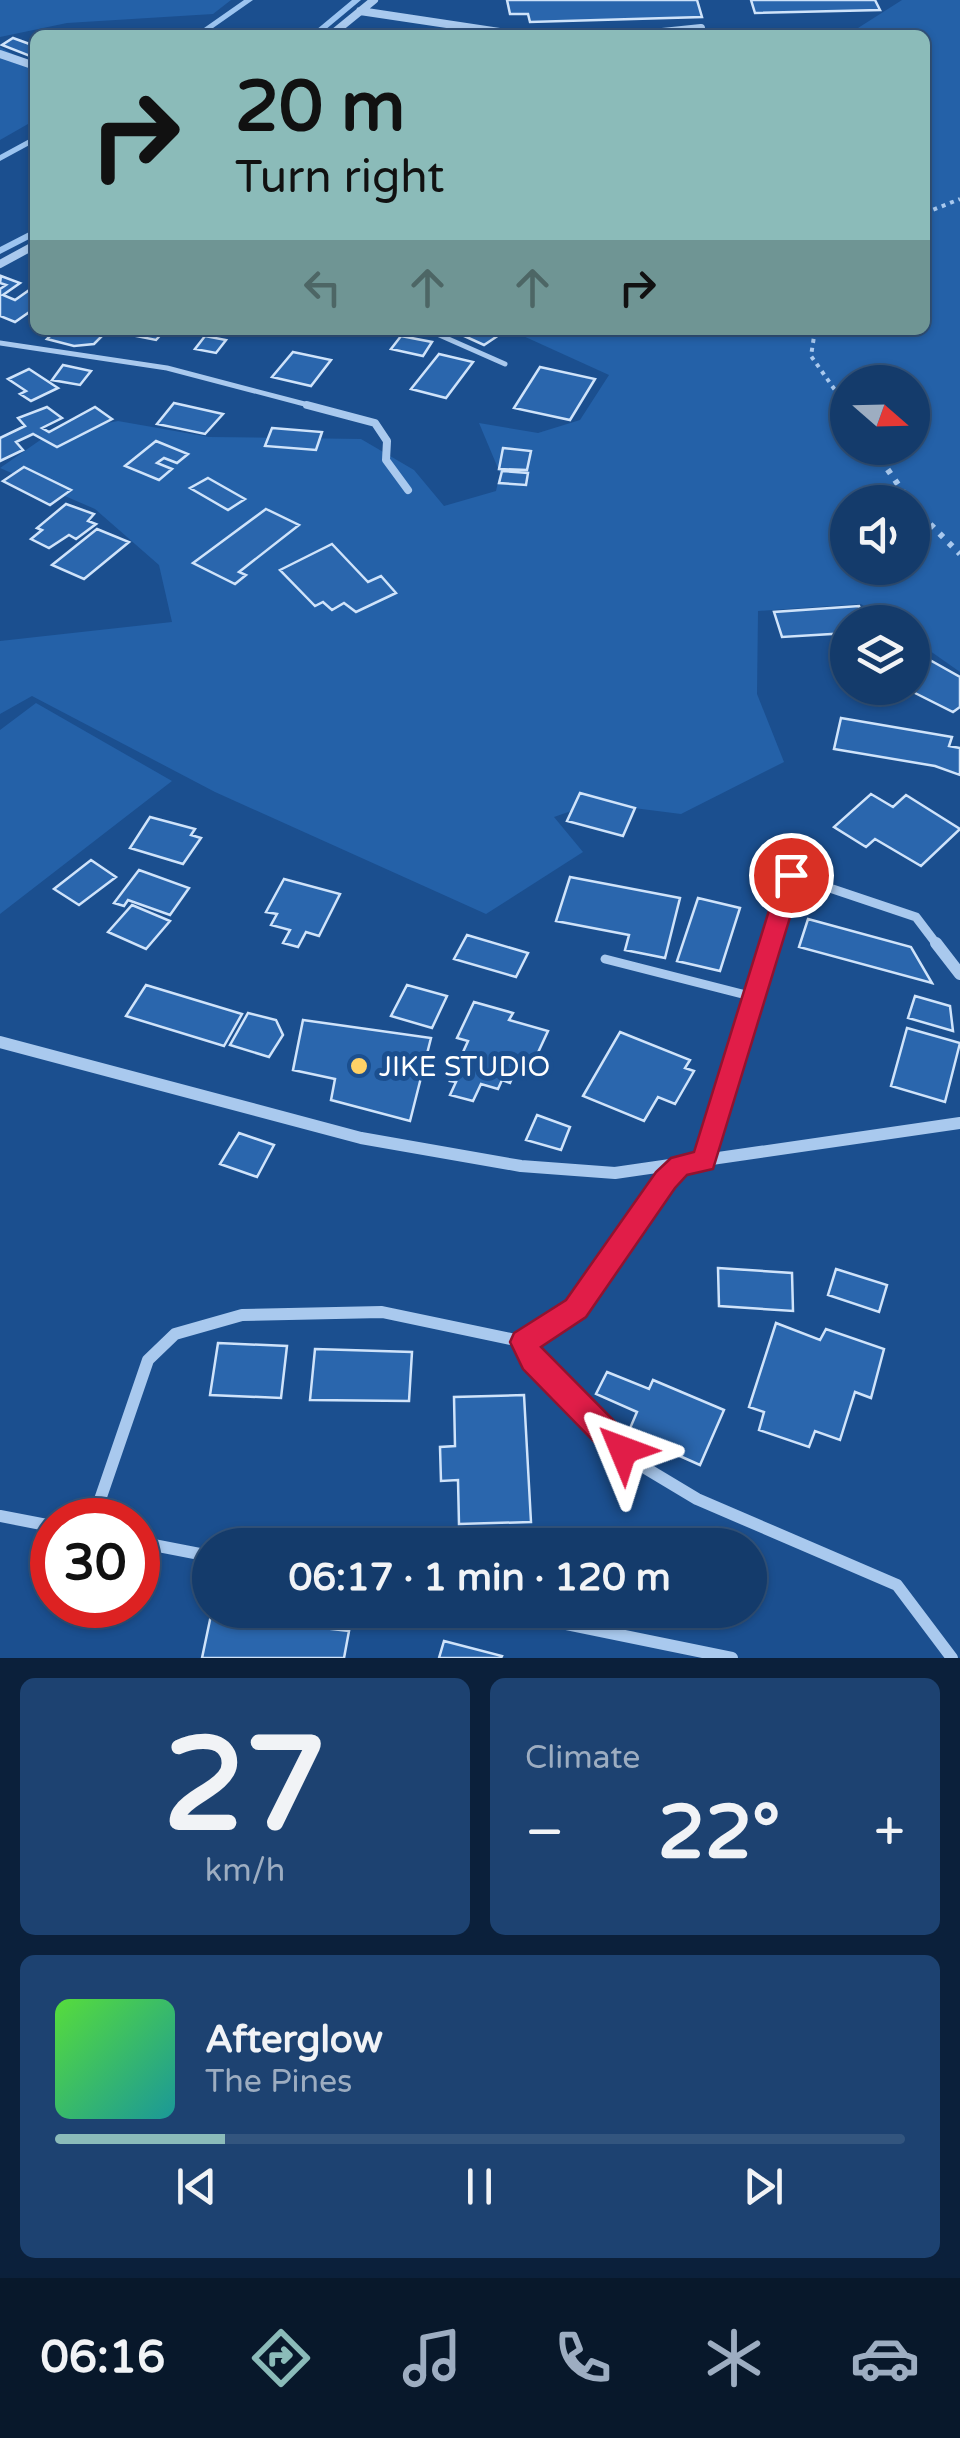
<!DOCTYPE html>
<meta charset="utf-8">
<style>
:root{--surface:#143b6b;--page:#1d4271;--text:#f1f3f6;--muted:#9dadc1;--line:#33557e;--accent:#8bbbb9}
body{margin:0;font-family:"Varela Round",sans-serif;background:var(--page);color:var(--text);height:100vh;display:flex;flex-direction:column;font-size:38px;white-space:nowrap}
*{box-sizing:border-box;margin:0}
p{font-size:32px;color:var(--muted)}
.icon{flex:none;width:55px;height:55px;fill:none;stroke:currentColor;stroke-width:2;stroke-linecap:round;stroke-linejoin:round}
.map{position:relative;height:1658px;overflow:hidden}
.sheet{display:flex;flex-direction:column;gap:20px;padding:20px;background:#0b203b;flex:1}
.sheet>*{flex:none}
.guide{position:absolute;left:30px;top:30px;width:900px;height:305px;border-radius:15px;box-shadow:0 2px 8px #0004,0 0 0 2px var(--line);background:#8bbbb9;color:#111;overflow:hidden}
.needle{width:65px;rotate:110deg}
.buttons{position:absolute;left:830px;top:365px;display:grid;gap:20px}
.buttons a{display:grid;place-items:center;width:100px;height:100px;border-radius:50%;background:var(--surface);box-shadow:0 2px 8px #0004,0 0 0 2px var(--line);font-size:50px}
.speed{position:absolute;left:30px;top:1498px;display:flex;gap:20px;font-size:50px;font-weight:700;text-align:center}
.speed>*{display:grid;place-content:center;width:130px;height:130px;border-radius:50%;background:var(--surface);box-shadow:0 2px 8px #0004,0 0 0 2px var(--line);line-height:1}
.speed .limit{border:15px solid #d22;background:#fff;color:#111}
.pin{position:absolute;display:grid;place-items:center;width:85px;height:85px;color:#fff;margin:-42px;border:5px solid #fff;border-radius:50%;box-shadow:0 2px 10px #0007}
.me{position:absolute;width:110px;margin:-55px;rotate:314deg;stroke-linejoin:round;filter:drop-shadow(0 0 8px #0008)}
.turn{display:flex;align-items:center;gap:35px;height:210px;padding:0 40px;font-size:45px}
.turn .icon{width:130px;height:130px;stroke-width:2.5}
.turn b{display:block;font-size:70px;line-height:85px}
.lanes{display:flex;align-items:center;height:95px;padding:0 40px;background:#0003;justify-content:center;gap:50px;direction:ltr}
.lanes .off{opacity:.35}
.big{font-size:75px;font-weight:700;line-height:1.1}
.sheet .widget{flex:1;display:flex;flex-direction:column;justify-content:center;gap:15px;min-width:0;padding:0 35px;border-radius:15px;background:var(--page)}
.sheet .dial{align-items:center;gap:0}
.dial b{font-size:130px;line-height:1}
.song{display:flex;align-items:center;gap:30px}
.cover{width:120px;height:120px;border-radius:15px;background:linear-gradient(135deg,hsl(110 70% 55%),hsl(180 70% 35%))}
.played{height:10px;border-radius:5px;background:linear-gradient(90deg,var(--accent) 20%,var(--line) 20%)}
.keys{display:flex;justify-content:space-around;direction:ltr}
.heat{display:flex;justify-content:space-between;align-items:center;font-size:55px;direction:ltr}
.sheet .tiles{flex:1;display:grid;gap:20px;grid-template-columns:1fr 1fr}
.widget:last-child{grid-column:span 2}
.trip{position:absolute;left:192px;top:1528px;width:575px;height:100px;border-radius:50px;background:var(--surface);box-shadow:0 2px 8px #0004,0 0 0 2px var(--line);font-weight:700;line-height:100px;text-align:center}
.tabs{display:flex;height:160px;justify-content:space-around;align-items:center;background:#08182b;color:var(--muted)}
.tabs .icon{width:70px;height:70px}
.tabs .active{color:var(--accent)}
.tabs b{font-size:45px;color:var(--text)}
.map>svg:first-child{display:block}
</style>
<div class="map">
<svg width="960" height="1658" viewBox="0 0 960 1658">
<rect width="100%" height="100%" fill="#1b4f8f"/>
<path fill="#2461a8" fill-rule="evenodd" d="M0 0H231L213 14 67 23 0 37Z
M902 0H960V672L913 639 912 622H889L861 604 758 611 757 694 784 762 681 814 594 803 554 817 583 852 486 914 215 792 32 696 0 714V641L172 622 159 565 95 509 0 468 49 434 118 421 209 437 361 439 414 470 444 506 496 491 500 473 479 423 538 433 580 420 609 375 510 330H925V35H847ZM848 382H912V448H848ZM848 502H912V568H848Z
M0 47 35 66V120L0 140Z
M36 703 172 781 0 914V730Z"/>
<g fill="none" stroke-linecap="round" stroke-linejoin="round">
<path fill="#9cc4f0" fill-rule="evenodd" d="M244 0H253L203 35H194Z
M352 0H361L319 35H310Z
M35 136V142L0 161V155Z
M35 229V236L0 254V247Z"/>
</g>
<path fill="#2a66ad" stroke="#cfe3fa" stroke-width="2.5" d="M507 0H697L702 17 530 22 528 14H510Z
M751 0H875L880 10 755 13Z
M13 38 35 46V58L2 45Z
M1 276 20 283 3 295 15 300 35 286V308L15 322 0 316V289L6 285 0 283Z
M56 330H82L103 335 94 344 74 346 47 339Z
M124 330H165L156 340 121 333Z
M451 330H488L499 335 484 345Z
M205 336 226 340 216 353 195 349Z
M401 336 432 342 423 356 391 349Z
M293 352 331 360 311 386 272 377Z
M439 354 473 362 446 398 411 389Z
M63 365 91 371 80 385 52 380Z
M540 367 595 379 570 420 514 408Z
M29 369 58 388 31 401 20 394 26 391 8 379Z
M174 403 223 414 205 434 157 424Z
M47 407 62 418 42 428 49 432 95 407 112 419 57 447 33 434 16 442 23 450 0 461V438L25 426 18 418Z
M272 428 322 432 316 450 265 446Z
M156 441 188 454 177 463 164 458 157 463 172 469 159 480 125 466Z
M503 448 531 451 527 470 499 469Z
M24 467 71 490 50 505 3 481Z
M502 471 528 473 526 485 499 483Z
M208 478 245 499 228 510 190 488Z
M66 504 94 514 88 521 96 524 76 539 69 535 49 548 31 539 42 530 37 528Z
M266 509 299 525 239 572 246 575 235 584 193 563Z
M97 529 129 542 84 579 52 565Z
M332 544 368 582 381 576 396 593 356 612 344 603 332 610 323 602 315 606 280 570Z
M859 606 866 622H848V633L782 637 774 612Z
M912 650 960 677V707L953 712 905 688H912Z
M841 718 952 737 949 746 960 748V775L935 766 834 749Z
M580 793 635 808 623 836 567 821Z
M871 794 893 807 906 795 960 829 921 866 875 839 866 847 834 827Z
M150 817 195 829 191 835 201 838 183 864 130 848Z
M91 860 116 877 79 905 54 889Z
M139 870 189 888 170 915 128 900 124 906 114 903Z
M570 877 680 898 665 958 625 950 629 935 556 921Z
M284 879 340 894 319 936 306 932 298 947 283 943 290 930 271 925 277 914 266 912Z
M698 898 740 908 720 971 677 961Z
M132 905 170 921 146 949 108 932Z
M808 919 911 947 932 983 799 947Z
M467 935 528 953 516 977 454 959Z
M146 985 242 1014 224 1046 126 1016Z
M407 985 447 996 432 1028 391 1016Z
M915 996 950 1006 953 1031 908 1018Z
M474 1002 513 1013 509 1020 548 1031 535 1059 522 1055 510 1083 502 1080 498 1089 481 1084 473 1101 450 1095 456 1082 450 1081 468 1041 457 1038Z
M248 1013 276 1020 283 1035 269 1057 230 1045Z
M303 1020 431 1038 410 1121 331 1100 335 1079 293 1070Z
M907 1028 960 1043 945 1102 891 1086Z
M620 1032 690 1060 685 1068 694 1071 675 1104 658 1097 644 1121 583 1096Z
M537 1115 570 1127 561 1150 526 1140Z
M239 1133 274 1145 257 1177 220 1164Z
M718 1268 792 1273 793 1311 719 1306Z
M836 1269 887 1285 879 1312 828 1295Z
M776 1323 820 1340 826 1329 884 1349 871 1398 855 1392 840 1440 815 1431 809 1447 759 1430 764 1412 749 1407Z
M218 1343 287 1346 281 1398 210 1395Z
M315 1349 412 1352 409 1401 310 1400Z
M607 1372 649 1389 653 1380 724 1410 700 1465 628 1433 637 1412 596 1394Z
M524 1395 531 1522 459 1524 458 1480 441 1481 440 1447 455 1446 454 1397Z
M211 1615 349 1631 344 1658H202Z
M444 1641 502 1656 501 1658H439Z"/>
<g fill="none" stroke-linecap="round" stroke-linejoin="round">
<path stroke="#a9c9ee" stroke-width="4" stroke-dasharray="4 5" stroke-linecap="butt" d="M925 213 960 199
M815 330 811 356 847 407"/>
<path stroke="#a9c9ee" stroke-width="6" stroke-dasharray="5 8" stroke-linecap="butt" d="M845 405 848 409
M873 448 910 502
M912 506 960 554"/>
<path stroke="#a9c9ee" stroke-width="5" d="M428 330 505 364
M0 343 167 368 316 407"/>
<path stroke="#a9c9ee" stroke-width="8" d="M307 405 375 423 387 441 386 460 408 490"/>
<path stroke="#a9c9ee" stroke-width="9" d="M605 959 754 997"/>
<path stroke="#a9c9ee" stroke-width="8" d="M360 11 520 35
M331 35 374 0
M633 35 701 28
M0 54 35 66
M0 264 35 245"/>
<path stroke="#a9c9ee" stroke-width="9" d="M770 946 791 875 916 917 938 946"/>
<path stroke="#a9c9ee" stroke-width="12" d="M936 943 960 974
M0 1042 361 1138 521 1166 615 1173 960 1123
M704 1162 770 943
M679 1166 576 1308 525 1342 533 1360 642 1466 697 1499 897 1585 952 1658
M0 1516 52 1526
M93 1520 148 1360 175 1334 242 1315 382 1312 525 1342
M138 1542 210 1556
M497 1610 732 1658"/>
</g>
<path fill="#e11d48" stroke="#92132f" stroke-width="2.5" d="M791 866 803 875 713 1169 687 1175 675 1188 586 1317 541 1347 633 1440 638 1450 633 1460 623 1464 612 1460 523 1369 510 1342 514 1333 566 1300 656 1172 671 1158 694 1152 780 875Z"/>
<circle fill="#ffd166" stroke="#1b4f8f" stroke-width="4" cx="359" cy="1066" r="10"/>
<g text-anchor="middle" stroke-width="10" stroke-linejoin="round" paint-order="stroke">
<g font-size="28" fill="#fff" stroke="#1b4f8f" text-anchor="start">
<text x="379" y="1076">JIKE STUDIO</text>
</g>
</g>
</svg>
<div class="buttons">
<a><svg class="needle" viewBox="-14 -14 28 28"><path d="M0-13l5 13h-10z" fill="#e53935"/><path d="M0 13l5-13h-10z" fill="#9dadc1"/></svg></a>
<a><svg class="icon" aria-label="sound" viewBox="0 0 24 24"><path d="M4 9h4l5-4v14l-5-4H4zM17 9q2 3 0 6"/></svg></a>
<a><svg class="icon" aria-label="layers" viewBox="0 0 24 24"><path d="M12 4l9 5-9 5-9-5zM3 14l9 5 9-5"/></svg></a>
</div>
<div class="speed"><div class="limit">30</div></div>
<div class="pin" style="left:791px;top:875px;background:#d93025"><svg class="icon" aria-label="arrive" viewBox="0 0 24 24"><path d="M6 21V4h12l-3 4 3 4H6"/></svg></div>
<svg class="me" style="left:623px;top:1450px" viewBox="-20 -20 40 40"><path d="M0-17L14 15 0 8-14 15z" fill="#e11d48" stroke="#fff" stroke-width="4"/></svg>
<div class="trip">06:17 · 1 min · 120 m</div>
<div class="guide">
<div class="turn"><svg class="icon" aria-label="right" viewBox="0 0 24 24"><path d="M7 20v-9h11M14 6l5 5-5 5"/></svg><div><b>20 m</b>Turn right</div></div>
<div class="lanes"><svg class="icon off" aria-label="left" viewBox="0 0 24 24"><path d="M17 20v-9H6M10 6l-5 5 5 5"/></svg><svg class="icon off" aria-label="ahead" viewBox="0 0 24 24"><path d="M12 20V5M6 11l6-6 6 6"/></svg><svg class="icon off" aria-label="ahead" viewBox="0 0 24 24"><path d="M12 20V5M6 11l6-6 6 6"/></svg><svg class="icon" aria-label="right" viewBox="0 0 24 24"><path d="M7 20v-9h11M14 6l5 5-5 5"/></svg></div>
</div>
</div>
<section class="sheet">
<div class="tiles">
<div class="widget dial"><b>27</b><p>km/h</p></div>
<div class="widget"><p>Climate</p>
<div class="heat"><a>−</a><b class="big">22°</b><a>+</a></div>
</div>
<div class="widget">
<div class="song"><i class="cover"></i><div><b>Afterglow</b><p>The Pines</p></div></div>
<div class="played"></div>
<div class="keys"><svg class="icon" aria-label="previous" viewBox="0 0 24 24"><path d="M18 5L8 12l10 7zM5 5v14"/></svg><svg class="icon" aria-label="pause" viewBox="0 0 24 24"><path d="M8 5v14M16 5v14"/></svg><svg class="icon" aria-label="next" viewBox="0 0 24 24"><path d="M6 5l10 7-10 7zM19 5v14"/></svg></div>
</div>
</div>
</section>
<nav class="tabs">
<b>06:16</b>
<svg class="icon active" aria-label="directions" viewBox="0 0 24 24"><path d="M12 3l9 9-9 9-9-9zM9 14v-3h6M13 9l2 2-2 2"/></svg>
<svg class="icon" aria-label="music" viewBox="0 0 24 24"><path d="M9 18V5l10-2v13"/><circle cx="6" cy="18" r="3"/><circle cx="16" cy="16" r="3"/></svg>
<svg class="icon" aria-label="phone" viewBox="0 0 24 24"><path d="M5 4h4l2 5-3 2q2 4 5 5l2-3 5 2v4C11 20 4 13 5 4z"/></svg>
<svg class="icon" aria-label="climate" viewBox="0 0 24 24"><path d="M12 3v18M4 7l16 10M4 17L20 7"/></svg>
<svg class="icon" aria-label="car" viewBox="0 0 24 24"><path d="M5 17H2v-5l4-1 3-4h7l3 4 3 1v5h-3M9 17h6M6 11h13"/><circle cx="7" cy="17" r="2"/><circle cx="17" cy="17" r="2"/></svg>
</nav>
